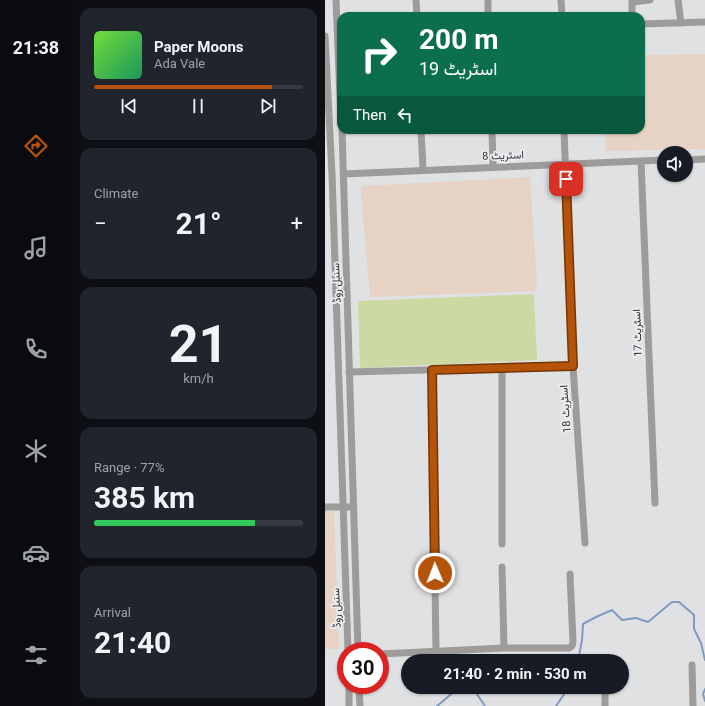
<!DOCTYPE html>
<meta charset="utf-8">
<style>
:root{--surface:#171b24;--page:#20242c;--text:#f1f3f6;--muted:#9ea1a6;--line:#363941;--accent:#b45309}
body{margin:0;font-family:Roboto,Vazirmatn,sans-serif;background:var(--page);color:var(--text);height:100vh;display:flex;flex-direction:column;font-size:15px;white-space:nowrap}
*{box-sizing:border-box;margin:0}
p{font-size:13px;color:var(--muted)}
.icon{flex:none;width:22px;height:22px;fill:none;stroke:currentColor;stroke-width:2;stroke-linecap:round;stroke-linejoin:round}
.map{position:relative;flex:1;overflow:hidden}
.panel{display:flex;flex-direction:column;gap:8px;padding:8px;background:#0d0f14;width:253px}
.panel>*{flex:none}
.guide{position:absolute;left:12px;top:12px;width:308px;height:122px;border-radius:12px;box-shadow:0 1px 3px #0004;background:#0b6e4f;color:#fff;overflow:hidden}
.fabs{position:absolute;left:332px;top:146px;display:grid;gap:8px}
.fabs a{display:grid;place-items:center;width:36px;height:36px;border-radius:50%;background:var(--surface);box-shadow:0 1px 3px #0004;font-size:20px}
.speed{position:absolute;left:12px;top:642px;display:flex;gap:8px;font-size:20px;font-weight:700;text-align:center}
.speed>*{display:grid;place-content:center;width:52px;height:52px;border-radius:50%;background:var(--surface);box-shadow:0 1px 3px #0004;line-height:1}
.speed .limit{border:6px solid #d22;background:#fff;color:#111}
.pin{position:absolute;display:grid;place-items:center;width:34px;height:34px;color:#fff;margin:-17px;border-radius:8px;box-shadow:0 2px 6px #0006}
.me{position:absolute;width:44px;margin:-22px;rotate:359deg;stroke-linejoin:round;filter:drop-shadow(0 0 3px #0008)}
.turn{display:flex;align-items:center;gap:14px;height:84px;padding:0 16px;font-size:18px}
.turn .icon{width:52px;height:52px;stroke-width:2.5}
.turn b{display:block;font-size:28px;line-height:34px}
.then{display:flex;align-items:center;height:38px;padding:0 16px;background:#0003;gap:8px;font-size:15px}
.big{font-size:30px;font-weight:700;line-height:1.1}
.panel .tile{flex:1;display:flex;flex-direction:column;justify-content:center;gap:6px;min-width:0;padding:0 14px;border-radius:12px;background:var(--page)}
.panel .dial{align-items:center;gap:0}
.dial b{font-size:52px;line-height:1}
.song{display:flex;align-items:center;gap:12px}
.cover{width:48px;height:48px;border-radius:6px;background:linear-gradient(135deg,hsl(100 70% 55%),hsl(150 70% 35%))}
.played{height:4px;border-radius:2px;background:linear-gradient(90deg,var(--accent) 85%,var(--line) 85%)}
.keys{display:flex;justify-content:space-around;direction:ltr}
.heat{display:flex;justify-content:space-between;align-items:center;font-size:22px;direction:ltr}
.charge{height:6px;border-radius:3px;background:linear-gradient(90deg,#34c759 77%,var(--line) 0)}
.trip{position:absolute;left:76px;top:654px;width:228px;height:40px;border-radius:20px;background:var(--surface);box-shadow:0 1px 3px #0004;font-weight:700;line-height:40px;text-align:center}
main{display:flex;flex:1;min-height:0}
.menu{display:flex;flex-direction:column;width:72px;justify-content:space-around;align-items:center;background:#090b0e;color:var(--muted)}
.menu .icon{width:28px;height:28px}
.menu .active{color:var(--accent)}
.menu b{font-size:18px;color:var(--text)}
.map>svg:first-child{display:block}
</style>
<main>
<nav class="menu">
<b>21:38</b>
<svg class="icon active" aria-label="directions" viewBox="0 0 24 24"><path d="M12 3l9 9-9 9-9-9zM9 14v-3h6M13 9l2 2-2 2"/></svg>
<svg class="icon" aria-label="music" viewBox="0 0 24 24"><path d="M9 18V5l10-2v13"/><circle cx="6" cy="18" r="3"/><circle cx="16" cy="16" r="3"/></svg>
<svg class="icon" aria-label="phone" viewBox="0 0 24 24"><path d="M5 4h4l2 5-3 2q2 4 5 5l2-3 5 2v4C11 20 4 13 5 4z"/></svg>
<svg class="icon" aria-label="climate" viewBox="0 0 24 24"><path d="M12 3v18M4 7l16 10M4 17L20 7"/></svg>
<svg class="icon" aria-label="car" viewBox="0 0 24 24"><path d="M5 17H2v-5l4-1 3-4h7l3 4 3 1v5h-3M9 17h6M6 11h13"/><circle cx="7" cy="17" r="2"/><circle cx="17" cy="17" r="2"/></svg>
<svg class="icon" aria-label="filters" viewBox="0 0 24 24"><path d="M4 7h16M4 17h16"/><circle cx="9" cy="7" r="2"/><circle cx="15" cy="17" r="2"/></svg>
</nav>
<section class="panel">
<div class="tile">
<div class="song"><i class="cover"></i><div><b>Paper Moons</b><p>Ada Vale</p></div></div>
<div class="played"></div>
<div class="keys"><svg class="icon" aria-label="previous" viewBox="0 0 24 24"><path d="M18 5L8 12l10 7zM5 5v14"/></svg><svg class="icon" aria-label="pause" viewBox="0 0 24 24"><path d="M8 5v14M16 5v14"/></svg><svg class="icon" aria-label="next" viewBox="0 0 24 24"><path d="M6 5l10 7-10 7zM19 5v14"/></svg></div>
</div>
<div class="tile"><p>Climate</p>
<div class="heat"><a>−</a><b class="big">21°</b><a>+</a></div>
</div>
<div class="tile dial"><b>21</b><p>km/h</p></div>
<div class="tile"><p>Range · 77%</p><b class="big">385 km</b><div class="charge"></div></div>
<div class="tile"><p>Arrival</p><b class="big">21:40</b></div>
</section>
<div class="map">
<svg width="380" height="706" viewBox="0 0 380 706">
<rect width="100%" height="100%" fill="#e0e1e3"/>
<path fill="#e7d3c5" d="M380 54V149L281 151 280 130H316V55Z
M205 177 212 282 210 291 45 297 36 192 37 186Z
M0 510H9L14 649H0Z"/>
<path fill="#cdd9a3" d="M209 294 212 360 35 368 33 301Z"/>
<g fill="none" stroke-linecap="round" stroke-linejoin="round">
<path stroke="#809bc2" stroke-width="2" d="M253 661 257 640 258 624 271 617 287 610 297 620 311 618 323 622 347 602H354L369 615V629L376 643 380 660
M147 687 160 706
M380 689 378 694 380 701
M112 706C120 700 129 690 137 687
M231 706 244 687"/>
<path stroke="#9d9c9b" stroke-width="7" d="M11 0 16 118
M91 0 92 16
M163 0V16
M236 0 237 16
M353 0 356 23
M307 16V2L325 0
M316 24 380 22
M0 36 7 174 23 651
M17 130 33 651
M96 130 98 169
M167 130 168 166
M239 130 248 366 260 543
M361 160 380 159
M316 161 330 503
M19 174 339 160
M177 369V544
M107 370 111 651
M24 372 248 366
M0 507H29
M177 567 179 648
M55 654 179 648H244L247 646 248 642 245 574
M367 665 368 706
M24 685V706
M34 685 35 706
M270 687H273
M280 687V706"/>
</g>
<g fill="none" stroke-linecap="round" stroke-linejoin="round">
<defs>
<path id="route" d="M110 573 107 370 248 366 241 179"/>
</defs>
<use href="#route" stroke="#753606" stroke-width="10"/>
<use href="#route" stroke="#b45309" stroke-width="7"/>
</g>
<g text-anchor="middle" stroke-width="3.5" stroke-linejoin="round" paint-order="stroke">
<g font-size="11" fill="#323233" stroke="#edeef1">
<text transform="translate(178 155) rotate(-2)" y="4">اسٹریٹ 8</text>
<text transform="translate(11 283) rotate(-92)" y="4">سنبل روڈ</text>
<text transform="translate(312 333) rotate(-92)" y="4">اسٹریٹ 17</text>
<text transform="translate(240 409) rotate(-94)" y="4">اسٹریٹ 18</text>
<text transform="translate(11 608) rotate(-92)" y="4">سنبل روڈ</text>
</g>
</g>
</svg>
<div class="fabs">
<a><svg class="icon" aria-label="sound" viewBox="0 0 24 24"><path d="M4 9h4l5-4v14l-5-4H4zM17 9q2 3 0 6"/></svg></a>
</div>
<div class="speed"><div class="limit">30</div></div>
<div class="pin" style="left:241px;top:179px;background:#d93025"><svg class="icon" aria-label="arrive" viewBox="0 0 24 24"><path d="M6 21V4h12l-3 4 3 4H6"/></svg></div>
<svg class="me" style="left:110px;top:573px" viewBox="-20 -20 40 40"><circle r="17" fill="#b45309" stroke="#fff" stroke-width="3"/><path d="M0-11L8 9 0 5-8 9z" fill="#fff"/></svg>
<div class="trip">21:40 · 2 min · 530 m</div>
<div class="guide">
<div class="turn"><svg class="icon" aria-label="right" viewBox="0 0 24 24"><path d="M7 20v-9h11M14 6l5 5-5 5"/></svg><div><b>200 m</b>اسٹریٹ 19</div></div>
<div class="then">Then<svg class="icon" aria-label="left" viewBox="0 0 24 24"><path d="M17 20v-9H6M10 6l-5 5 5 5"/></svg></div>
</div>
</div>
</main>
